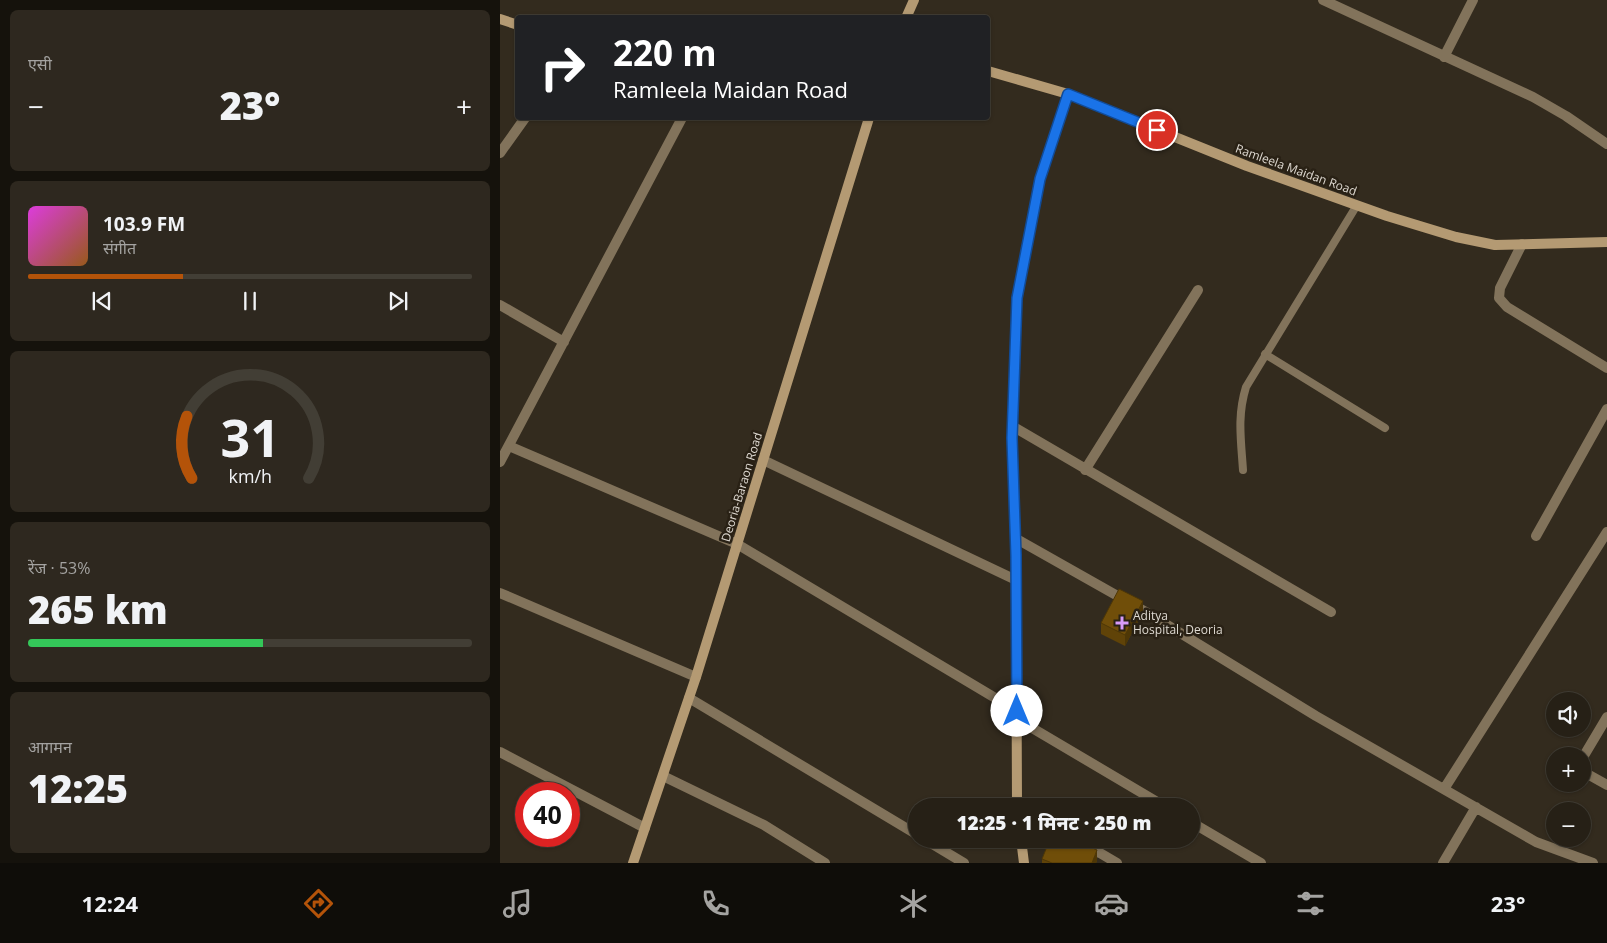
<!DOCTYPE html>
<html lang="hi">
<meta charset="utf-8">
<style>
:root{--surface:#262016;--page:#2e281f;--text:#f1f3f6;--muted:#a4a3a1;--line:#423e35;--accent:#b45309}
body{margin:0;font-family:"Open Sans","Noto Sans Devanagari",sans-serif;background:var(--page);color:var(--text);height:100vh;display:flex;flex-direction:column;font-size:19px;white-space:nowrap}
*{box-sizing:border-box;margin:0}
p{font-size:16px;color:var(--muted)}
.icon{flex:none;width:28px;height:28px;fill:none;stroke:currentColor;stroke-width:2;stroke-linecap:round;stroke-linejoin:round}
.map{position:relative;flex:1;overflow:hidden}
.sheet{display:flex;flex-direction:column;gap:10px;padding:10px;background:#15120c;width:500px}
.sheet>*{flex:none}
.top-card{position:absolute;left:15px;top:15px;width:475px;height:105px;border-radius:5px;box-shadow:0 1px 4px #0004,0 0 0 1px var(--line);background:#202124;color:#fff;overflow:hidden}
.controls{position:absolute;left:1046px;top:692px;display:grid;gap:10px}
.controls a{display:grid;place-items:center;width:45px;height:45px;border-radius:50%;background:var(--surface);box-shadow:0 1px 4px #0004,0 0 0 1px var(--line);font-size:25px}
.speed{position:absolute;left:15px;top:782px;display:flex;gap:10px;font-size:25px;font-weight:700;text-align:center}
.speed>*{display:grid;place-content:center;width:65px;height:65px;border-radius:50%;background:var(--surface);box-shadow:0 1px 4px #0004,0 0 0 1px var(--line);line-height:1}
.speed .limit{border:8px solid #d22;background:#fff;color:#111}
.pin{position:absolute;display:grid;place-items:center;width:42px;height:42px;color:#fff;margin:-21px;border:2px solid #fff;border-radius:50%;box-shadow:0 1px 5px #0007}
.me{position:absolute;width:55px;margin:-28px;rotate:0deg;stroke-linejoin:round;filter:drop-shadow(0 0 4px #0008)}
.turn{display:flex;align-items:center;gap:18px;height:105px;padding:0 15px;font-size:22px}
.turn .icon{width:65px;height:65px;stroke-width:2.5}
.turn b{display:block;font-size:35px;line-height:42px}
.big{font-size:38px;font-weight:800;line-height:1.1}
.sheet .card{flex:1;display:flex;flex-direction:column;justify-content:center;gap:8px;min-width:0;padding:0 18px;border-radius:8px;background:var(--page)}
.sheet .dial{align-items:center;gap:0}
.dial svg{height:130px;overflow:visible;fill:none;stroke:var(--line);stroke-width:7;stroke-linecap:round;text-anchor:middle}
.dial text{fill:var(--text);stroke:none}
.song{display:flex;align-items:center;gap:15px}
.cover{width:60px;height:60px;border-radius:8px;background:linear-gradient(135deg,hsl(300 70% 55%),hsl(30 70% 35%))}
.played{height:5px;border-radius:2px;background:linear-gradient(90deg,var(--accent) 35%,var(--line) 35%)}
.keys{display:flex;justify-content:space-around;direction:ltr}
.heat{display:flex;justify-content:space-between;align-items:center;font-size:28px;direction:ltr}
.charge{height:8px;border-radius:4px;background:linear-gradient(90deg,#34c759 53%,var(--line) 0)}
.trip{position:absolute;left:408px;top:798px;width:292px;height:50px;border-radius:25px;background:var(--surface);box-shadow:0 1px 4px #0004,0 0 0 1px var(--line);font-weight:800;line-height:50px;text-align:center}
.tabs{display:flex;height:80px;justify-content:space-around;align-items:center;background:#0f0d09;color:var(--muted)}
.tabs .icon{width:35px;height:35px}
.tabs .selected{color:var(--accent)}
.tabs b{font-size:22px;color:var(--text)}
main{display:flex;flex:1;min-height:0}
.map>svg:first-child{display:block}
</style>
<main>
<section class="sheet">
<div class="card"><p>एसी</p>
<div class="heat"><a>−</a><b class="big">23°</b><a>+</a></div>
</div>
<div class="card">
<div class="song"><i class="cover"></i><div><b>103.9 FM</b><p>संगीत</p></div></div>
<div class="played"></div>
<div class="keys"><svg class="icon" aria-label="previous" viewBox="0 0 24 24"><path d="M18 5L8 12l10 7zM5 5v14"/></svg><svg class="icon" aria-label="pause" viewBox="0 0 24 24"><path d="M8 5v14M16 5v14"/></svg><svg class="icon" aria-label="next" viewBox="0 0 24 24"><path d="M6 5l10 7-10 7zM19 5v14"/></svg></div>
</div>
<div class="card dial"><svg viewBox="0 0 100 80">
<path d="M14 69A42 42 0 1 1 86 69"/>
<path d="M14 69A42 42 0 0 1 11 31" stroke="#b45309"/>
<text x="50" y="56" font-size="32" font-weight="700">31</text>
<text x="50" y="72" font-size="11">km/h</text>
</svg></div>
<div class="card"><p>रेंज · 53%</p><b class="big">265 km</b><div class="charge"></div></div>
<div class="card"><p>आगमन</p><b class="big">12:25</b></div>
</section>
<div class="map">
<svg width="1107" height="863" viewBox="0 0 1107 863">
<rect width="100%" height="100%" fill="#332b1e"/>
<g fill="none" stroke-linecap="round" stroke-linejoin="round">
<path stroke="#82735b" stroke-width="8" d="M765 354 885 428
M743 470C741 440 737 416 746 387L857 205"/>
<path stroke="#82735b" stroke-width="10" d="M823 0 1033 97 1066 116 1107 144
M944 57 973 0
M0 153 25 118
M1022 244 1000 288 999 298 1007 307 1107 368
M0 305 64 342
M512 426 831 612
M9 446 237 544 517 711
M263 460 516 580
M0 462 182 118
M585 470 698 290
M1036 536 1107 409
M515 538 646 612 816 716 1036 842 1093 863
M0 593 196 677
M189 698 416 834
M517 719 664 806
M0 752 145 828
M1082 759 1107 717
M1082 771 1107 785
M163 776 264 825 325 863
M944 789 1107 532
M691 822 761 863
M424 839 464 863
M563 839 600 853 617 863
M943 863 976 807"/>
<path stroke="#b49a73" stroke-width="10" d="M406 18 414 0
M0 19 18 25
M488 71 568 94 747 166 887 216 956 237 995 245 1107 242
M517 806 516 555 512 438 517 298 540 179 568 94
M521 839 524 863
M133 863 196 677 369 118"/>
</g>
<path fill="#604308" d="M643 612 625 646 601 634V623Z
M542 859 597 861 596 863H542Z"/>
<path fill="#4e3706" d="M643 601V612L625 646V635Z
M597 850V861L596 863H592Z"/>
<path fill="#704e09" stroke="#4e3706" d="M619 589 643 601 625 635 601 623Z
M550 839H572L597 850 592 863H552L542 859Z"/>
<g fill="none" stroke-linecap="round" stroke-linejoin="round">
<defs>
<path id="route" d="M517 711 516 555 512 438 517 298 540 179 568 94 657 130"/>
</defs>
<use href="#route" stroke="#114b97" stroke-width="12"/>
<use href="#route" stroke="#1a73e8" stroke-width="9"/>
</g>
<path fill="#d79bf9" stroke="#292115" stroke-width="2" d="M619.5 615.5h5v5h5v5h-5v5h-5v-5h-5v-5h5z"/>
<g text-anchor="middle" stroke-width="5" stroke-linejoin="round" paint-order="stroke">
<g font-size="12" fill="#dfdad2" stroke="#292115">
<text transform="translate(796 170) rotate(20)" y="4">Ramleela Maidan Road</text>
<text transform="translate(242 487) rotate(-73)" y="4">Deoria-Baraon Road</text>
</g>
<g font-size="12" fill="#dfdad2" stroke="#292115" text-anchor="start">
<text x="633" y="620">Aditya<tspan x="633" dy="14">Hospital, Deoria</tspan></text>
</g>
</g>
</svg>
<div class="controls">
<a><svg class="icon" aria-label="sound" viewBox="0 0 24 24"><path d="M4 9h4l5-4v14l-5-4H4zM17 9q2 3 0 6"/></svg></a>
<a>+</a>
<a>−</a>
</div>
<div class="speed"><div class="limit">40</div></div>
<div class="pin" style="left:657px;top:130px;background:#d93025"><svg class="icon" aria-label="arrive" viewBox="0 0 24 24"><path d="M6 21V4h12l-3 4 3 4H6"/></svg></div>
<svg class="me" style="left:517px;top:711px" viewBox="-20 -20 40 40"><circle r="19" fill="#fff"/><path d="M0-13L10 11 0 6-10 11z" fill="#1a73e8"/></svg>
<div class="trip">12:25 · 1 मिनट · 250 m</div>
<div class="top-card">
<div class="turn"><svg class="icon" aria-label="right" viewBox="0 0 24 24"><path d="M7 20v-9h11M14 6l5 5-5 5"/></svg><div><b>220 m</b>Ramleela Maidan Road</div></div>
</div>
</div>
</main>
<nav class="tabs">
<b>12:24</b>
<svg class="icon selected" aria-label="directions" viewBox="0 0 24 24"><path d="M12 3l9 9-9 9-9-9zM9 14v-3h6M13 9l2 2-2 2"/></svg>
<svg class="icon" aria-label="music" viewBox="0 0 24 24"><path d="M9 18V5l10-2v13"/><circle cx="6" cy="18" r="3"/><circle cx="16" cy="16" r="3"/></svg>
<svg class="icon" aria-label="phone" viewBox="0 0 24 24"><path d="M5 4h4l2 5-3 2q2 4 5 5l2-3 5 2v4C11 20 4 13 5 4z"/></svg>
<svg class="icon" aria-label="climate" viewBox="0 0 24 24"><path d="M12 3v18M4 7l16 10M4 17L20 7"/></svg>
<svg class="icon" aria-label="car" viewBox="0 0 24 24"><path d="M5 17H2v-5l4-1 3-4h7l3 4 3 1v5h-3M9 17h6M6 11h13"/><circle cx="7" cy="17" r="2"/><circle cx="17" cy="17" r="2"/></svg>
<svg class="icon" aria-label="filters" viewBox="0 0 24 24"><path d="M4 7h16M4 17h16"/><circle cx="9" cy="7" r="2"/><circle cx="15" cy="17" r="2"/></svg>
<b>23°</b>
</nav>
